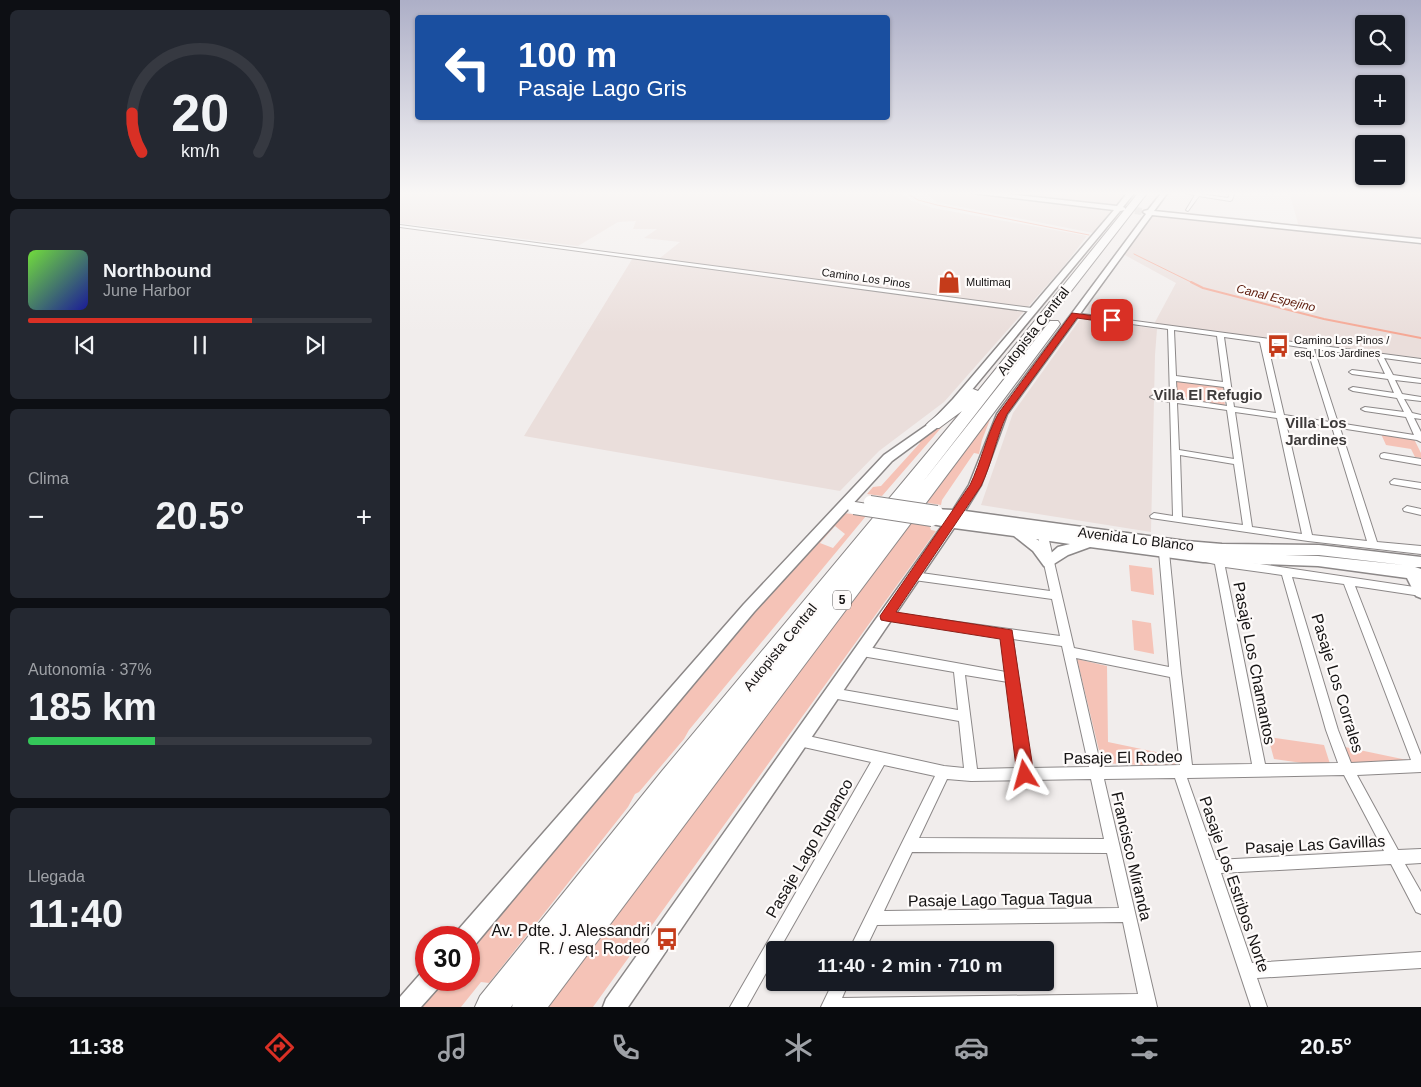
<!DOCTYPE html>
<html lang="es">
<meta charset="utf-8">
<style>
:root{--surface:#171b24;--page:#242831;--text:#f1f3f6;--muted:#9ea1a6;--line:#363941;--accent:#d93025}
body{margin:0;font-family:Arial,sans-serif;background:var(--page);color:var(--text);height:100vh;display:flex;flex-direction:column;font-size:19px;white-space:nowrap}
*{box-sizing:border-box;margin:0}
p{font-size:16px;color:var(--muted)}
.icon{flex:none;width:28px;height:28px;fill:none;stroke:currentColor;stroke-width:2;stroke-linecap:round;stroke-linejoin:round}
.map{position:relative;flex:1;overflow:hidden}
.drawer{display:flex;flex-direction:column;gap:10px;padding:10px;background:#0d0f14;width:400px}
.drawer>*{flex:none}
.top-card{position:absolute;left:15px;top:15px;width:475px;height:105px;border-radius:5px;box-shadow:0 1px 4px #0004;background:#1a4fa0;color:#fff;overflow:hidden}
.controls{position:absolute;left:955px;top:15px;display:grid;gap:10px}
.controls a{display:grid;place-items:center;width:50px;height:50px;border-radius:5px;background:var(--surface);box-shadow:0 1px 4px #0004;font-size:25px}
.speed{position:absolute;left:15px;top:926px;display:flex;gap:10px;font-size:25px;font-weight:700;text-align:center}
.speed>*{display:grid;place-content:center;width:65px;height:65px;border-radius:50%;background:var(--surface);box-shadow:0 1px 4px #0004;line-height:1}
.speed .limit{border:8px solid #d22;background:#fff;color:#111}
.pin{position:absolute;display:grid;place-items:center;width:42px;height:42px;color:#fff;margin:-21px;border-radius:10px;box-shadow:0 2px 8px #0006}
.me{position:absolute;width:55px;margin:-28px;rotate:352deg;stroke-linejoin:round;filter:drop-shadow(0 0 4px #0008)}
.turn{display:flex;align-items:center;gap:18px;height:105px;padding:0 20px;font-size:22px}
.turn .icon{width:65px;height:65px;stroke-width:2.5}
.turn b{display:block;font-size:35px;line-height:42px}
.big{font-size:38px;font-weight:600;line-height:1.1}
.drawer .tile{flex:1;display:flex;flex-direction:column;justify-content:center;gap:8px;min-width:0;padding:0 18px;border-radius:8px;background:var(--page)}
.drawer .dial{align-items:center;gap:0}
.dial svg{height:130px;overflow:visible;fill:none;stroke:var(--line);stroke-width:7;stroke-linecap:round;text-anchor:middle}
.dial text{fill:var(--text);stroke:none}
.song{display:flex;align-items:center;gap:15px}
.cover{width:60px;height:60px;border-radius:8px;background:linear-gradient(135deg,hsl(100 70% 55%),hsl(240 70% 35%))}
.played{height:5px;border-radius:2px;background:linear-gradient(90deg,var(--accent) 65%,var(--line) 65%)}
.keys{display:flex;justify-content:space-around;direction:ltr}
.heat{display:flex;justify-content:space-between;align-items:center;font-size:28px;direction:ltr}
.charge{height:8px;border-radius:4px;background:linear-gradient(90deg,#34c759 37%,var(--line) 0)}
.trip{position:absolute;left:366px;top:941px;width:288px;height:50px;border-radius:5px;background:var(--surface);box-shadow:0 1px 4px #0004;font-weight:600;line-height:50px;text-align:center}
.tab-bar{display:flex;height:80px;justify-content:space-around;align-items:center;background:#090b0e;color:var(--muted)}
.tab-bar .icon{width:35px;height:35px}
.tab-bar .on{color:var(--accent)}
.tab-bar b{font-size:22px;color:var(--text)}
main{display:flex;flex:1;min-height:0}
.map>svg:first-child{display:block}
</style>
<main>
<section class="drawer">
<div class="tile dial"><svg viewBox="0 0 100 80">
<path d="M14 69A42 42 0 1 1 86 69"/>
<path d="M14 69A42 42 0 0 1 8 45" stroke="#d93025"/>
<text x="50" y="56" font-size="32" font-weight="700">20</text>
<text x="50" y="72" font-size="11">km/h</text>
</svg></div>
<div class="tile">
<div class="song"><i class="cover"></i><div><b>Northbound</b><p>June Harbor</p></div></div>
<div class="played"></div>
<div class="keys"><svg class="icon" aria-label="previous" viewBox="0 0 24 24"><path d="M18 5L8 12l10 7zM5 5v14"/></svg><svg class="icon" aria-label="pause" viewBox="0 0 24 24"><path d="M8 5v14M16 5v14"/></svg><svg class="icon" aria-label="next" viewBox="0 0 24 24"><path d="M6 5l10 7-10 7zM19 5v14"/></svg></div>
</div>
<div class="tile"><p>Clima</p>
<div class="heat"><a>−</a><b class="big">20.5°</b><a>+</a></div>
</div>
<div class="tile"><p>Autonomía · 37%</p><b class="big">185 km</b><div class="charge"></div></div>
<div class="tile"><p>Llegada</p><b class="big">11:40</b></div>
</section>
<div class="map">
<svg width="1021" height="1007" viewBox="0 0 1021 1007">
<rect width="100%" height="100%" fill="#f1edec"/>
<path fill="#eadedb" d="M0 192H499L512 201 533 208 687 236 664 266 544 402 479 451 440 491 124 436 234 256 260 258 280 242 244 238 257 229H233L236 221 218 222 178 246 0 223Z
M525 192H728L693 233 536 202Z
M889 192H1021V240L899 227Z
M752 214 1021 245V358L754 324 776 283 723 254Z
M681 318 757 329 755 355 751 532 581 505 613 413Z"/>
<path fill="#f5c3b7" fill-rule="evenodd" d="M776 380 823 387 825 406 776 398Z
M586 416 591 417 582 440 579 454 574 453 542 500 541 505 522 502Z
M547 421 482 496 467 494 473 487 481 486 520 443 518 440Z
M981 434 1014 439 1021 453V458L1015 457 1011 449 986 445Z
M444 513 466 516 289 730 284 739 239 792 235 794 228 807 89 983 81 982 61 1007H14L37 980H69V944C195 802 314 652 444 513ZM435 526 445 534 433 548 420 543Z
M506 522 529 525 531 530 536 531 193 1007H143Z
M729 565 752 568 754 595 731 591Z
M732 620 751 623 754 654 734 650Z
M677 659 707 666 708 742 775 756 776 767 702 763Z
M868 737 924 745 931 767 874 759Z
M945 747 1007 760 951 763Z"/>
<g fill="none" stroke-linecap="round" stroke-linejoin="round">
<path stroke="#f5a895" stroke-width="1" d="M505 192 518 200 537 205 689 235
M734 254 793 283"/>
<path stroke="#f5a895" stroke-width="2" d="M791 282 803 288 924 319 1021 338"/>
<path stroke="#d0cccb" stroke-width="7" stroke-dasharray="7 4" stroke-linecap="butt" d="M724 209 746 212"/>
<defs>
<path id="street" d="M781 192H801L800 194 828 198 831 192H835L832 200 830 201 799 196 788 211 786 210 795 195Z
M0 225 632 308 635 310 632 312 0 227Z
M675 313 1021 359V363L984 358 993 375 1021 379V383L995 380 1002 394 1021 397V401L1004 399 1012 413 1021 415V419L1014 418 1021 432V442L1017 440 940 428 977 542 1021 546V554L908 541 751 518 750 516 754 513 773 516 770 402 754 399 750 397 754 395 770 397 768 329 673 316 672 315ZM774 330 817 336 823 382 776 376ZM824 337 860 342 876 413 834 407ZM867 342 907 348 930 422 884 415ZM914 349 977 357 985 374 952 370 949 372 952 374 988 379 994 393 953 387 949 389 953 391 997 398 1004 412 965 407 961 409 965 411 1006 417 1014 435 938 423ZM776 381 824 387 827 406 777 398ZM777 403 827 410 834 459 779 450ZM835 412 877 418 902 534 852 527ZM885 419 932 427 967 541 912 535ZM780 455 834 464 843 525 782 517Z
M984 453 1021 459V465L981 458 980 456 981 454Z
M994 479 1021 483V489L991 484 990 482Z
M1007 506 1021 509V515L1004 511 1003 509Z
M643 533 646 534 648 536 674 648 769 667 759 552 761 549H767L769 552 781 673 792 765 852 764 815 564 806 562 804 559 806 556 809 555 819 558 1021 588V596L955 586 1021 755V772L957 775 998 850 1021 849V863L1005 864 1021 892V914L1016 912 991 864 821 873 852 963 1021 952V968L857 978 867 1007H851L775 778 704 779 757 1007H421L433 982H449L442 998 738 994 723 922 477 925 465 950H449L535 776 484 765 379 950H375V957L347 1007H330L471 762 399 746 395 744 393 740 395 736 399 734 544 766 564 768 559 721 432 698 428 697 426 693 428 689 432 688 558 710 554 672 462 656 458 654 457 651 458 648 462 646 606 672 602 637 486 620 482 619 481 616 482 613 486 612 660 636 652 599 514 580 511 579 509 576 511 573 514 572 650 591 638 536 640 534ZM825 567 882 575 926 730 938 763 865 764ZM892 577 944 584 1011 760 951 763 938 730ZM613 639 662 646 689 767 630 768ZM676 658 770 677 780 765 701 767ZM565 675 608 682 618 768 577 769ZM944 775 984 851 816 860 787 778ZM547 779 571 781 691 779 704 839 519 838ZM512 852 707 853 719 908 484 911Z"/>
<path id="secondary" d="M564 192H587L717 206 728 192H735L723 207 725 208V210L720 211 561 403 538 427 492 461 354 612 74 946 69 948V938H56L58 930 344 604 484 455 530 423 553 399 714 210Z
M762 192H768L754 211 1021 239V243L752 215 607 414 581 485 565 511 786 541 822 544 919 545 1021 557V567H1015L1021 569V598L1016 596 1007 578 918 566 803 562 690 547 668 555 649 567 644 566 633 551 614 536 554 528 228 1007H203L206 999 542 526 527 523 526 520 527 517 535 516 531 512 533 509 553 510 569 485 597 414 746 214 743 212 744 211 748 210ZM636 539 670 544 658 547 650 554 643 543ZM885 555H919L1004 565 918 556Z
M26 970V980H41L38 988 21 1007H0V997L22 972Z"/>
<path id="highway" d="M739 192H748L522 483 650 321H658L660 324 658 327 148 1007H112L113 1004 111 1007H75L80 996 262 771 562 411 539 428H529L526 425 529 422 568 390 573 389 578 391Z"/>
</defs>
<use href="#street" stroke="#8c8888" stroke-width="2"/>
<use href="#secondary" stroke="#8c8888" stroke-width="3"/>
<use href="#highway" stroke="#8c8888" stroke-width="2"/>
<use href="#street" fill="#fff" fill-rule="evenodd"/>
<use href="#secondary" fill="#fff" fill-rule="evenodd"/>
<use href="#highway" fill="#fff" fill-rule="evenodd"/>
<defs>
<path id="secondary-bridge" d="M470 502 537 512
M454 508 532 520"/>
</defs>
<use href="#secondary-bridge" stroke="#8c8888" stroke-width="14" stroke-linecap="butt"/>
<use href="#secondary-bridge" stroke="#fff" stroke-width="12"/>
</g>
<linearGradient id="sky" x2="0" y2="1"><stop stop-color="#adafc7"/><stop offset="0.58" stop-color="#f9f7f6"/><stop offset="1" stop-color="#f9f7f6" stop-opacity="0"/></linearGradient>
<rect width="1021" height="333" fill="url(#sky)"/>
<path fill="#d93025" stroke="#8d1f18" d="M672 313 712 318 716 320 712 323 677 318 607 414C596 438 592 463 581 486L496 612 612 630 634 775 631 781 625 783 620 781 617 775 600 639 486 621 481 620 480 616 570 485C581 462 586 437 598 414Z"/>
<defs>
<symbol id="shop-bare" viewBox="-9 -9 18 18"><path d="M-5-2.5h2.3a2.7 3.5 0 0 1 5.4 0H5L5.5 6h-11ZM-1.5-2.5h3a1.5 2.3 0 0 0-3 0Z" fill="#c53b1a" stroke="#fefbfa" stroke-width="2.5" paint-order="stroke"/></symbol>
<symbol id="bus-bare" viewBox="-9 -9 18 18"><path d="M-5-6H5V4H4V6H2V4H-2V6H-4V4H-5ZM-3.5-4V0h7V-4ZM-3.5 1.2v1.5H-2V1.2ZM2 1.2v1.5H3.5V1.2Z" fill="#c53b1a" stroke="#fefbfa" stroke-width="2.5" paint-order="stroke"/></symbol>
</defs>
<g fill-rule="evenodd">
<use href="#shop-bare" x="533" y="266" width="32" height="32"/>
<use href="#bus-bare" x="862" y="330" width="32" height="32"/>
<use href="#bus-bare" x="251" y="923" width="32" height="32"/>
</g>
<g text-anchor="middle" stroke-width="4.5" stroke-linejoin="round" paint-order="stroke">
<g font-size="11" fill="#141212" stroke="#fefbfa">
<text transform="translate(466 278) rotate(8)" y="4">Camino Los Pinos</text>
</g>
<g font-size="11" fill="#141212" stroke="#fefbfa" text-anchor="start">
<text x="566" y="286">Multimaq</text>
<text x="894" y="344">Camino Los Pinos /<tspan x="894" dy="13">esq. Los Jardines</tspan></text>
</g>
<g font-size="12" font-style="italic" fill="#5b1909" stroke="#fefbfa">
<text transform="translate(876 298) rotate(14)" y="4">Canal Espejino</text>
</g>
<rect fill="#fefbfa" stroke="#5a5858" stroke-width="1" x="433" y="590.5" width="18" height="19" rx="4"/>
<g font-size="12" font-weight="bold" fill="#141212">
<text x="442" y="604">5</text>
</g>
<g font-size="14" fill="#141212" stroke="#fefbfa">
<text transform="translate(633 331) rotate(-52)" y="5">Autopista Central</text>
<text transform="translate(736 539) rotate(7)" y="5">Avenida Lo Blanco</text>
<text transform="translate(380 647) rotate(-51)" y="5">Autopista Central</text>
</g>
<g font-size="15" font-weight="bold" fill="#3e3b3b" stroke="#fefbfa">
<text x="808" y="400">Villa El Refugio</text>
<text x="916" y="428">Villa Los<tspan x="916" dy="17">Jardines</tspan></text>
</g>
<g font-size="16" fill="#141212" stroke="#fefbfa">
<text transform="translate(855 663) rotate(79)" y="6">Pasaje Los Chamantos</text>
<text transform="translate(938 683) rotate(73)" y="6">Pasaje Los Corrales</text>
<text transform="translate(723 757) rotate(-1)" y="6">Pasaje El Rodeo</text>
<text transform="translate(915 844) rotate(-3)" y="6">Pasaje Las Gavillas</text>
<text transform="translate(409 848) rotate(-60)" y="6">Pasaje Lago Rupanco</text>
<text transform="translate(732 856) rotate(77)" y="6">Francisco Miranda</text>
<text transform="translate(835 884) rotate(71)" y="6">Pasaje Los Estribos Norte</text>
<text transform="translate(600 899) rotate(-1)" y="6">Pasaje Lago Tagua Tagua</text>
</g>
<g font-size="16" fill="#141212" stroke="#fefbfa" text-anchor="end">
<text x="250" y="936">Av. Pdte. J. Alessandri<tspan x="250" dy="18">R. / esq. Rodeo</tspan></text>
</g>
</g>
</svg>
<div class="controls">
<a><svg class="icon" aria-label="search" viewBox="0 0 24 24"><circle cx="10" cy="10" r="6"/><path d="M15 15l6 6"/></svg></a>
<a>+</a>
<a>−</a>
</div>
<div class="speed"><div class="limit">30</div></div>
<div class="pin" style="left:712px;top:320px;background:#d93025"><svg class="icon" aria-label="arrive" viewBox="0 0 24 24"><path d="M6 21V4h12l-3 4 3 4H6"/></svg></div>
<svg class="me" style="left:625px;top:775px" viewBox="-20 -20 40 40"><path d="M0-17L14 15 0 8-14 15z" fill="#d93025" stroke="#fff" stroke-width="4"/></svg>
<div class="trip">11:40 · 2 min · 710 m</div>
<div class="top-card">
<div class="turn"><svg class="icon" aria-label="left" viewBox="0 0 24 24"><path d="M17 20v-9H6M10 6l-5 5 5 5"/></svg><div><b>100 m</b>Pasaje Lago Gris</div></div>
</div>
</div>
</main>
<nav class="tab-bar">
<b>11:38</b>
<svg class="icon on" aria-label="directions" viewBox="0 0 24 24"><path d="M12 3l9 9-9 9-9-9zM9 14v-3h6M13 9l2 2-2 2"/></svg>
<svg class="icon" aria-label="music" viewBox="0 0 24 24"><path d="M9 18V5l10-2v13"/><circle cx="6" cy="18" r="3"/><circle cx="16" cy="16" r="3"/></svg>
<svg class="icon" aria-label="phone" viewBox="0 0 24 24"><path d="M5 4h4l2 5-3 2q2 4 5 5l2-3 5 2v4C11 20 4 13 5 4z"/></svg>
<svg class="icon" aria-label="climate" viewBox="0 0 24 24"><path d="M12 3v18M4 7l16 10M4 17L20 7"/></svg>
<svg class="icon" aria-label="car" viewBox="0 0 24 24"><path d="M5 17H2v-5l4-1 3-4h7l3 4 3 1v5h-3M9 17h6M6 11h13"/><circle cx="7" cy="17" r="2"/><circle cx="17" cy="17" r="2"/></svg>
<svg class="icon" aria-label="filters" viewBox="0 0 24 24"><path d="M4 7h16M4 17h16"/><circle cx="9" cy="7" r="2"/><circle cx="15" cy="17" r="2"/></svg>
<b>20.5°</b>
</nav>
